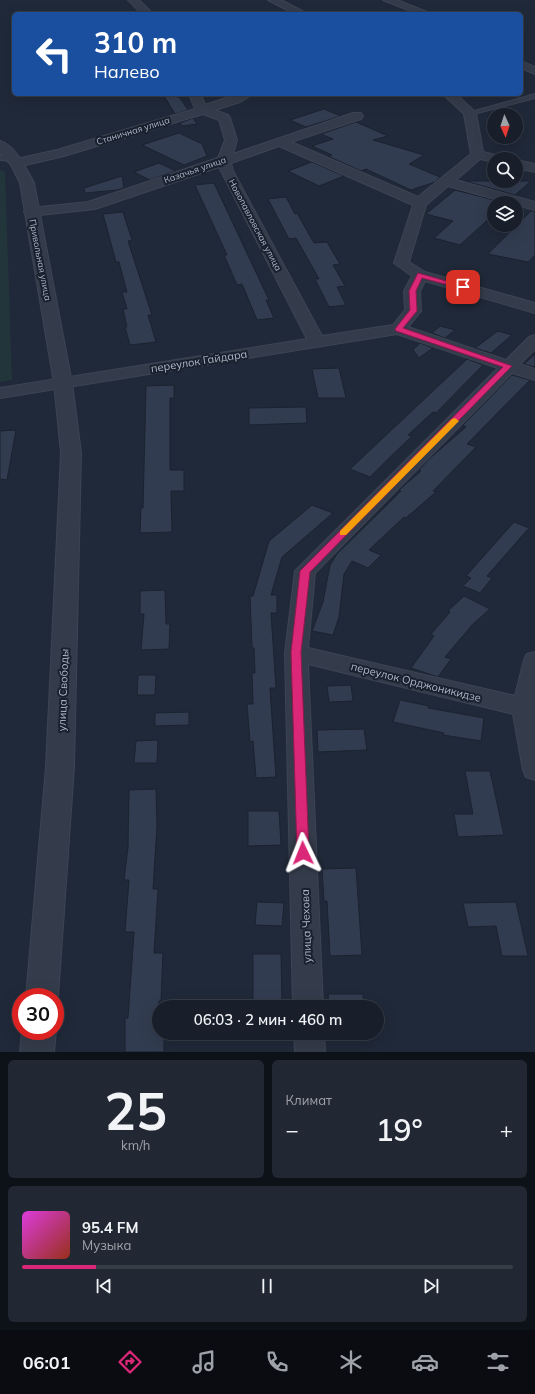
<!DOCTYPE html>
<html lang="ru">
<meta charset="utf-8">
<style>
:root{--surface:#181f2b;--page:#212733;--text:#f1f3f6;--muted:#9fa2a9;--line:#363d47;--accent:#db2777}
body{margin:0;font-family:Mulish,sans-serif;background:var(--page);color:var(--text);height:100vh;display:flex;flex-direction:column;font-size:15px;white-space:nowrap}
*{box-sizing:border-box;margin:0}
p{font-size:13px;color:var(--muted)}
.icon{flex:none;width:22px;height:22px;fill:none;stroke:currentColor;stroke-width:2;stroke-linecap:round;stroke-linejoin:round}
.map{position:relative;height:1052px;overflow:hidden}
.drawer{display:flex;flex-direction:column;gap:8px;padding:8px;background:#0d1118;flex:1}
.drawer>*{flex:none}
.guide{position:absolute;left:12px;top:12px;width:511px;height:84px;border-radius:6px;box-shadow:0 4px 16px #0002,0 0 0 1px var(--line);background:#1a4fa0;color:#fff;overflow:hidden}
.needle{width:26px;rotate:177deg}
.fabs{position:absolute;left:487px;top:108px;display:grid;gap:8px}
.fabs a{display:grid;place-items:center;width:36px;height:36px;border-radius:50%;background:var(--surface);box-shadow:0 4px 16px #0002,0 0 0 1px var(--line);font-size:20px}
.speed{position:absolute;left:12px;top:988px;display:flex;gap:8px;font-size:20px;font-weight:700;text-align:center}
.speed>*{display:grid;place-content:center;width:52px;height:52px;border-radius:50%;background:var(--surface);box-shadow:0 4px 16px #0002,0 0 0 1px var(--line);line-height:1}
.speed .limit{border:6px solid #d22;background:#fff;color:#111}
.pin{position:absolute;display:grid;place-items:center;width:34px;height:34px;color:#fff;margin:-17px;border-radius:8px;box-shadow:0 2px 6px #0006}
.me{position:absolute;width:44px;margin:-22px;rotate:358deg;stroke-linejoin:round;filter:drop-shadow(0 0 3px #0008)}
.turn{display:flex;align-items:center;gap:14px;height:84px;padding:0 16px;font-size:18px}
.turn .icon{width:52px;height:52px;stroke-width:2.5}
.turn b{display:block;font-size:28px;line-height:34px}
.big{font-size:30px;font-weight:600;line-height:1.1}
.drawer .widget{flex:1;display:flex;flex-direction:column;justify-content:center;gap:6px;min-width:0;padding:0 14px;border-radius:6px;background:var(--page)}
.drawer .dial{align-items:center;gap:0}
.dial b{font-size:52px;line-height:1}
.song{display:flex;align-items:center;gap:12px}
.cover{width:48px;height:48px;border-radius:6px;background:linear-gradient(135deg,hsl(300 70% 55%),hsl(10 70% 35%))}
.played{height:4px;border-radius:2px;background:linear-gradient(90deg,var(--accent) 15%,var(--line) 15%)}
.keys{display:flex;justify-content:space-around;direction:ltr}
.heat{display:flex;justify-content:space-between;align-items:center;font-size:22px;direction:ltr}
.drawer .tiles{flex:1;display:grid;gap:8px;grid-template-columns:1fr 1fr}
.widget:last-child{grid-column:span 2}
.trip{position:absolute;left:152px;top:1000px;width:232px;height:40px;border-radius:20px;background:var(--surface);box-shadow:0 4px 16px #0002,0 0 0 1px var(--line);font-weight:600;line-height:40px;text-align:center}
.dock{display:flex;height:64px;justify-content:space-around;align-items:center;background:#0a0c11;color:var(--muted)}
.dock .icon{width:28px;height:28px}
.dock .on{color:var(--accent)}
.dock b{font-size:18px;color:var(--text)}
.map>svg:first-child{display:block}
</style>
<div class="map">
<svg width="535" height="1052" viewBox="0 0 535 1052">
<rect width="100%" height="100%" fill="#202939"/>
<path fill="#22353a" d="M0 170 5 172 12 380 0 382Z"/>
<path fill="#323c50" stroke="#1b2230" d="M163 94H171L180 98 188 110 175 114Z
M324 109 341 116 306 127 290 120Z
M193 118 197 124 182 126 180 123Z
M356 122 388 136 373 140 424 155 409 164 440 177 435 182 411 190 366 169 361 171 328 156 332 155 312 146 333 139 321 134Z
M179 133 202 144 207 156 184 165 142 145Z
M312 162 344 176 319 186 288 171Z
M159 163 176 171 150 180 134 172Z
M122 176 124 188 117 190 85 193 84 188Z
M465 181H531L515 195Z
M214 183 269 300H266L274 318 257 320 242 284 237 285 224 255H227L195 185Z
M455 190 494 200V214L460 245 434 238 453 221 426 214Z
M286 197 295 214 297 213 314 243 327 242 340 264 333 265 345 286 337 287 346 305 329 307 315 279H319L296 238 289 239 268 199Z
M531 211H535V255L528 262 488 254Z
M123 212 132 240 128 241 152 315H148L156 342 130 345 125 327H127L123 309H127L122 292H127L119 262H116L103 214Z
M440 326 455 330 445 338 432 333Z
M498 331 512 335 491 353 475 348Z
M420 343 433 348 419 358 413 350Z
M535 354V367L524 364Z
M467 359 483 365 436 413 433 412 408 435 412 436 381 466 370 477 350 469Z
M339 368 346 398H318L312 369Z
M512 375 530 380 467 444 476 447 433 491 436 492 406 518 404 517 369 550 381 555 368 568 352 561 344 574 339 617 333 635 312 631 323 602 330 565 337 554 401 491 399 490 421 471 419 470 429 459 466 427 463 425Z
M174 385V398H170V470H184V491H171L172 532 140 533 141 508H143L146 386Z
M306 407 307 423 249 425V408Z
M16 430 7 480 0 479V431Z
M312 505 333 513 282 557 271 595H277V613H271L276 688H270L276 777 256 778 253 741 250 742 247 704H253L252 673H255L254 648H252L250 596H253L269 541Z
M514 522 529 528 487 576 492 578 480 593 463 586 471 578 466 576Z
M165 590 166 624H170L169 649 141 650 144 614H140V591Z
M464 596 490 609 473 624 445 657 451 659 438 677 411 668 434 636 431 634 450 612 448 611Z
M138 675H156L155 695H137Z
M351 685 353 701 329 702 327 686Z
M400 700 429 706 428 708 484 718 481 741 443 735 444 733 393 722Z
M189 712V725L155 726V713Z
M364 729 367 750 318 752 317 730Z
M158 740 157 763H134L136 741Z
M465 771H490L504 835 458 837 454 814H473Z
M156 789 157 826 153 889H158L154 953H163L161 1001H159V1033H164V1052H125V1018H128L134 932H125L129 880H124L128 847 129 790Z
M248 811H279L281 845 248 846Z
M356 868 362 955 330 956 327 901H324L322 869Z
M257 902 284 903 282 926 255 925Z
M516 902 528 956H502L496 926 468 927 463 903Z
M253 954H281L282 1002 253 1001Z
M328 994H363L364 1007H329Z"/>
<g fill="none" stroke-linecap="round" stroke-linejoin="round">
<defs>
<path id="service" d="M535 94V98L470 115 467 113Z
M0 156 13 157 16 159 13 161 0 160Z"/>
<path id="minor" d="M128 0H139L153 14H142Z
M268 0H281L308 14H295Z
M383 0H397L432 14H418Z
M521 61 535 67V74L521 68Z
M189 94H201L205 105 238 94H253L240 102 215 110 228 115 230 118 237 140 233 154 353 113H361L363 116 361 119 291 142 418 197 471 154 464 114 443 94H456L476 113 483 152 500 156 502 159H494V162L480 159 456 180 535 202V210L516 205V203H509L448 186 426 205 409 262 425 272 535 303V313L425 281 420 291 421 311 408 327 506 360 529 337 535 335V349L520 364 535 369V380L512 373 315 573 308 648 515 696 524 660 527 654 535 652V780L526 777 523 770 513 714 308 664 323 1007H293L285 653 295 571 498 368 397 334 0 398V388L307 339 219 167 95 209 31 216 26 215 24 212 26 209 31 208 88 202 218 158 225 140 219 120 203 114 64 156 17 167 11 163 12 160 57 150 195 109ZM279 146 413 205 394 263 412 276 404 291 405 310 393 325 322 336 233 171 231 163Z
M516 160 535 164V172L516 168Z
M294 1033H324L325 1052H295Z"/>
<path id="tertiary" d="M0 141C15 145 27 170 34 183L72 383 81 453 74 767 58 997 55 1004V997H26L46 767 61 453 54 383 20 183 11 165 0 153Z
M55 1030 56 1031 54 1052H20L22 1031Z"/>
</defs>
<use href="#service" stroke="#3d4453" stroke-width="2"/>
<use href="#minor" stroke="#3d4453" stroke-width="2"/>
<use href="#tertiary" stroke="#3d4453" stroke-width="2"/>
<use href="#service" fill="#343b4a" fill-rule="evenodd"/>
<use href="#minor" fill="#343b4a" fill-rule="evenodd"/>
<use href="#tertiary" fill="#343b4a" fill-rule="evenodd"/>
</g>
<path fill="#db2777" stroke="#8e194d" d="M418 273 467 287 463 289 422 278 416 291 417 311 403 328 512 366 310 572 301 652 309 853 307 856 303 858 299 856 297 853 291 652 300 571 503 367 396 331 395 329 410 310 409 291Z"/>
<path fill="#f59e0b" d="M455 418 459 421 457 423 346 535H340V531L452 419Z"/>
<g text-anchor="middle" stroke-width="4" stroke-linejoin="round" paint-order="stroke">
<g font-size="9" fill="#afb6c6" stroke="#19202e">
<text transform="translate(133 131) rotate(-17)" y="3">Станичная улица</text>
<text transform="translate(195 170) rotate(-19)" y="3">Казачья улица</text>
<text transform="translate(255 225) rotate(62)" y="3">Новопавловская улица</text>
<text transform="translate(40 260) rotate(79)" y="3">Привольная улица</text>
</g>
<g font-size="11" fill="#afb6c6" stroke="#19202e">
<text transform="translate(199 361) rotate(-9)" y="4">переулок Гайдара</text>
<text transform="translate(416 682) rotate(14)" y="4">переулок Орджоникидзе</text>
<text transform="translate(63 690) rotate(-88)" y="4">улица Свободы</text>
<text transform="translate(306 926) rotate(-92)" y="4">улица Чехова</text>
</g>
</g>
</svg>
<div class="fabs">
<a><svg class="needle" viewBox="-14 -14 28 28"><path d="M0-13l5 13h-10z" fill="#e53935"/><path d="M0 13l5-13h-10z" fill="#9fa2a9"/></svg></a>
<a><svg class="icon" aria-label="search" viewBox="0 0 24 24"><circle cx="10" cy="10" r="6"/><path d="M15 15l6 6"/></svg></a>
<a><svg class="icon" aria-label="layers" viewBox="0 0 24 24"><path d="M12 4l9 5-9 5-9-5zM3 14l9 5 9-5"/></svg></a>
</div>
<div class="speed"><div class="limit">30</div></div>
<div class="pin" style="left:463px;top:287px;background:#d93025"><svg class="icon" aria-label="arrive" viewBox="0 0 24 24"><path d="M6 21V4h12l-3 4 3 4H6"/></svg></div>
<svg class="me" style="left:303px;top:853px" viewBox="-20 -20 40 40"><path d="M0-17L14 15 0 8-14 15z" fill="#db2777" stroke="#fff" stroke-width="4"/></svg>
<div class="trip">06:03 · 2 мин · 460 m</div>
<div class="guide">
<div class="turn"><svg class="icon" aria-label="left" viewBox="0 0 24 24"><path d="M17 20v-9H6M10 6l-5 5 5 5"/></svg><div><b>310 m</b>Налево</div></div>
</div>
</div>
<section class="drawer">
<div class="tiles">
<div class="widget dial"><b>25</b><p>km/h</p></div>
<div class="widget"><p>Климат</p>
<div class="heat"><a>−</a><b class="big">19°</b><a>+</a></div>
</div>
<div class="widget">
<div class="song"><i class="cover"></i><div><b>95.4 FM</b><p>Музыка</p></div></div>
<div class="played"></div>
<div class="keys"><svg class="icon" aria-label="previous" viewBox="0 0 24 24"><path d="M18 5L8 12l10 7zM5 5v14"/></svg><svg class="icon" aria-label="pause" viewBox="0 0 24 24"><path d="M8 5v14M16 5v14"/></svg><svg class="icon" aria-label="next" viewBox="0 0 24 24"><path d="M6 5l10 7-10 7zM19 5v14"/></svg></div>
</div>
</div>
</section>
<nav class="dock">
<b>06:01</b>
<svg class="icon on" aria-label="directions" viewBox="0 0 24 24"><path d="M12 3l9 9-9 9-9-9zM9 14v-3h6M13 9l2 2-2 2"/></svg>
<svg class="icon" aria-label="music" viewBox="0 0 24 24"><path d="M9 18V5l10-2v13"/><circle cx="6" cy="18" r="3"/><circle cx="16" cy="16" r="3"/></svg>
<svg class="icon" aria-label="phone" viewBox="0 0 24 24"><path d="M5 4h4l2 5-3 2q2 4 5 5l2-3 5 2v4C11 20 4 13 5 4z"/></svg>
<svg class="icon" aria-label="climate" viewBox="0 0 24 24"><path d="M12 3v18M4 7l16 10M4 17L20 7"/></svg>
<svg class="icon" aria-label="car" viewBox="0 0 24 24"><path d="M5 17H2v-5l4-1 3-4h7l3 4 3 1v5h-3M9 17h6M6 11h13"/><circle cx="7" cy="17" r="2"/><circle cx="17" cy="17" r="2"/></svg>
<svg class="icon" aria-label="filters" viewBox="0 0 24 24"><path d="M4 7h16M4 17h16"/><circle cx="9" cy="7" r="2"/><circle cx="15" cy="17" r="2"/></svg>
</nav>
